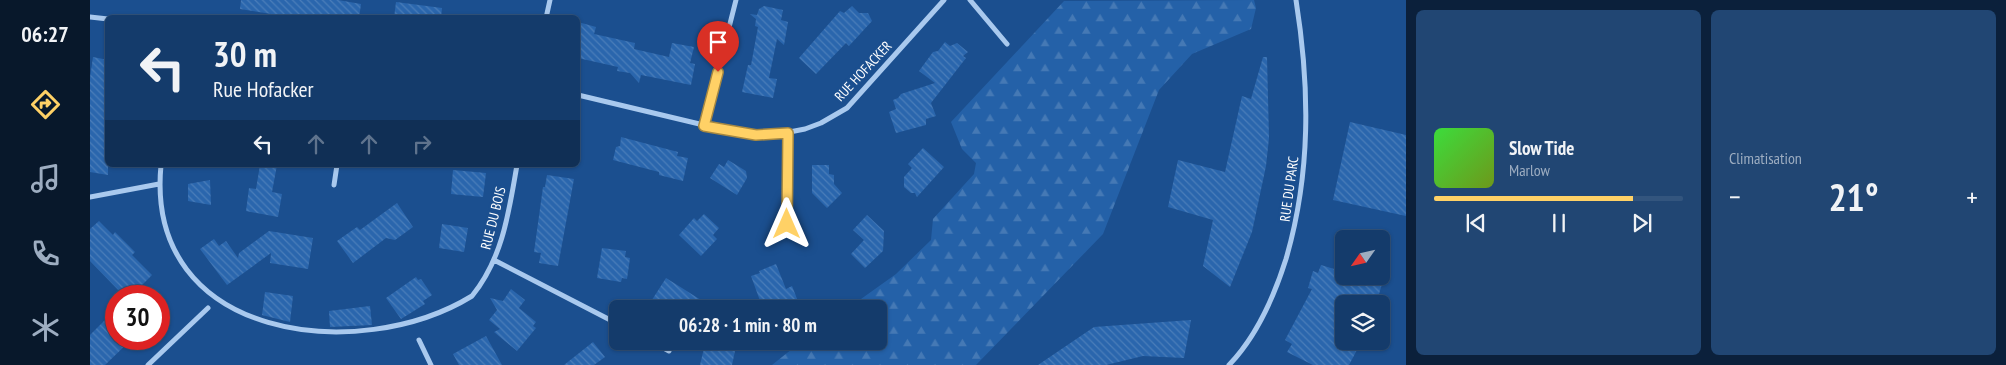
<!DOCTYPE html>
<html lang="fr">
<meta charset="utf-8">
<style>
:root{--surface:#143b6b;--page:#214673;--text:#f1f3f6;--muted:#9dadc1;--line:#33557e;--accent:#ffd166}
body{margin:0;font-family:"PT Sans Narrow",sans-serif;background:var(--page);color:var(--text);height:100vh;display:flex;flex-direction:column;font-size:19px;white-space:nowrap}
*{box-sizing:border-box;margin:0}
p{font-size:16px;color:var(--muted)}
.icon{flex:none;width:28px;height:28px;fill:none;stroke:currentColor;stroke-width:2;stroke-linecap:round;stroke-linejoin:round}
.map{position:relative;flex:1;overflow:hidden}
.side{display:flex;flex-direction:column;gap:10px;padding:10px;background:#0b203b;width:600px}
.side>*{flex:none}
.banner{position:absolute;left:15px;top:15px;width:475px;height:152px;border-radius:8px;box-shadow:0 1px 4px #0004,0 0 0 1px var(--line);background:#143b6b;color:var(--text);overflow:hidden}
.needle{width:32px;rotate:236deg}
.buttons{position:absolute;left:1245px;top:230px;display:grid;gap:10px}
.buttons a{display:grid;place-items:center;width:55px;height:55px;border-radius:8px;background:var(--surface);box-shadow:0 1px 4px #0004,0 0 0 1px var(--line);font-size:25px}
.speed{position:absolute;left:15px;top:285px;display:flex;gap:10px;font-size:25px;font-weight:700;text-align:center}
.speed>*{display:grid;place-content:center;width:65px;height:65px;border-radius:50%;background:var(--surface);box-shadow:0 1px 4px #0004,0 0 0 1px var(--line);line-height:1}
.speed .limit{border:8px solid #d22;background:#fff;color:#111}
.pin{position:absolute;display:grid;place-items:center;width:42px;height:42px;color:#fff;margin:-51px -21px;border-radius:50% 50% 50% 0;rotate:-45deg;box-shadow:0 0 5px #0007}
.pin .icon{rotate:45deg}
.me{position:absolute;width:55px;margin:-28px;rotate:0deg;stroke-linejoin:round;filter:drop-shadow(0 0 4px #0008)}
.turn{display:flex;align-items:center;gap:18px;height:105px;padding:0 25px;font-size:22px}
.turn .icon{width:65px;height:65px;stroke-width:2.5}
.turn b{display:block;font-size:35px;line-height:42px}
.lanes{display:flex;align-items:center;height:48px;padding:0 25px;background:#0003;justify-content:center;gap:25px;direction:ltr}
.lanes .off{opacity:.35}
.big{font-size:38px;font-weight:700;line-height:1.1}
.side .card{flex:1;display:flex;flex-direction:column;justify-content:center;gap:8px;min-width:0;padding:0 18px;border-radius:8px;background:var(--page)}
.song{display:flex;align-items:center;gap:15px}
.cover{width:60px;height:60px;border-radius:8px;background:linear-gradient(135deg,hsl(120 70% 55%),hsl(80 70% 35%))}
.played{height:5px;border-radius:2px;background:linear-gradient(90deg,var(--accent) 80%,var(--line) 80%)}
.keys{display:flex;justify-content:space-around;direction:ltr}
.heat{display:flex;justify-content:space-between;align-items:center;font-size:28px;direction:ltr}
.side .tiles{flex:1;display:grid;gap:10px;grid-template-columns:repeat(2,1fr)}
.trip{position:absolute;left:519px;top:300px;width:278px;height:50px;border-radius:8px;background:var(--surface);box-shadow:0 1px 4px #0004,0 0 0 1px var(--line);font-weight:700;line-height:50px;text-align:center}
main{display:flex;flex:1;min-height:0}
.tabs{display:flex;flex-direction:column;width:90px;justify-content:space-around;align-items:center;background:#08182b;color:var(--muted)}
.tabs .icon{width:35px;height:35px}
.tabs .on{color:var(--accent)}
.tabs b{font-size:22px;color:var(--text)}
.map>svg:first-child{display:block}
</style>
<main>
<nav class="tabs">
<b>06:27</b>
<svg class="icon on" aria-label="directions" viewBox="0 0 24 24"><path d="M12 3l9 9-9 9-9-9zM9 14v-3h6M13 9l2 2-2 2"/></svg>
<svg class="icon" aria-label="music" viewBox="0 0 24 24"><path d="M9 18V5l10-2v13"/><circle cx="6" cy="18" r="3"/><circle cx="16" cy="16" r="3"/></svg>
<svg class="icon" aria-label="phone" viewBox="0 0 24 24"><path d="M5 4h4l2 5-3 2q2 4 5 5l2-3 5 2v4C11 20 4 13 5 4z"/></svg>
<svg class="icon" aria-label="climate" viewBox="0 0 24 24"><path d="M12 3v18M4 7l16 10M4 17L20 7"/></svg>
</nav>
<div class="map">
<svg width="1316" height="365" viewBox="0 0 1316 365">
<defs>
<pattern id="forest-firs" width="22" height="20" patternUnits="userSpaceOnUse" patternTransform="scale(1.25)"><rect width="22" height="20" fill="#2461a8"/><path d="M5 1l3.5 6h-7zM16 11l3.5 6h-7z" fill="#4579b5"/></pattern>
<pattern id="building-back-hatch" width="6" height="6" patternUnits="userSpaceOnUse" patternTransform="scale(1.25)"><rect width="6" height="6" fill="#2a66ad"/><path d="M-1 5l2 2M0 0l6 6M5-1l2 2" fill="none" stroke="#4a7db9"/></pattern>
</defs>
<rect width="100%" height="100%" fill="#1b4f8f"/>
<path fill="url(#forest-firs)" d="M1164 0 1166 8 1161 29 1102 54 1069 90 1013 234 886 365H682L712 341H788V309H757L806 274 841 240 843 219 884 174 886 163 872 149 861 122 974 1Z"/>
<path fill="url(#building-back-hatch)" d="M151 0H248L271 4 269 18H206L150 9Z
M306 2 352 8 351 18H304Z
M674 6 693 10 691 20 698 22 694 45 687 39 679 78 687 79 683 98 652 92 658 65H661L668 27 665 26 666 19 660 14 667 15 669 9Z
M762 6 769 13H778L782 21 759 46 756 43 726 74 709 58 750 11 754 13Z
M488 22 506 27 504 34 545 43 544 49 579 57 582 43 604 47 600 63 605 64 601 85 551 75 549 83 540 73 527 71 528 67 488 58Z
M855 42 860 46 867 43 878 52 873 56 876 58 841 103 846 116 836 119V125L806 133 799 112 806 109 803 100 808 98 811 94 845 83 829 71 843 52 848 51Z
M3 57 18 60V175L0 172V78Z
M1173 57H1177L1179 138 1176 166 1162 232 1140 287 1113 266 1123 220 1078 207 1088 160 1135 172 1152 96 1161 99Z
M1260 122 1316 135V216L1243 200Z
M531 137 588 152 587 156 598 158 593 181 569 175V172L523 160 526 147 530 146Z
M833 148 854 167 827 197 825 193H821L814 187V177L822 168 818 164Z
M638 160 656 171 657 178 647 195 620 178 629 164 634 167Z
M170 165H187L182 192 192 194 188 217 156 211 159 188 166 189Z
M722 165H739V174L744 175V184L752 193 737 208 722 193Z
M363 170 396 173 393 197 361 194Z
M457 175 484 179 468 266 449 263 451 253 444 252 453 187H455Z
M120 180 121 205 98 201V184Z
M307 203 323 227 305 240 296 238 263 263 247 241 267 227 270 230Z
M614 214 629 228 623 235 627 239 611 256 589 235 604 218 607 221Z
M777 215 794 231 793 251 775 268 761 254 774 240 763 230Z
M9 221 23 235 25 232 45 252 42 255 62 275 52 285 62 296H34L0 261V229Z
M352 224 378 228 374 252 349 248Z
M179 231 223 238 218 269 180 263 181 253 137 285 110 249 124 239 129 246 136 241 148 258 149 253Z
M512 248 536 251 535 257 540 258 537 279 532 278 531 282 507 278Z
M686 264 696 289 702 286 711 309H673L661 276 670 273 669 271Z
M1231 265 1254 272V276H1267L1292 284 1286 304H1254V318L1246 336 1268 348 1259 365H1223L1197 352 1202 344 1195 340 1222 289 1218 288 1223 271 1228 273Z
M326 277 328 280 331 279 342 295 333 301 335 304 311 319 296 298Z
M576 278 592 288 625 309H568L560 303Z
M421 289 435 300 429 308 446 322 443 326 446 328 427 351 404 332 410 329 399 320 407 310 400 298 413 301Z
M175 292 203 296 200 322 172 315Z
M280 306 282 325 240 327 239 311Z
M26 309V339H42L15 365H0V335Z
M1101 320 1094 358 1053 356 1016 365H948L1004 327Z
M396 336 412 365H369L363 354Z
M503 342 515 357 504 365H474Z
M615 344 645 351 642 365H610Z"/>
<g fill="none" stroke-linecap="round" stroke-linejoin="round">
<path stroke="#a9c9ee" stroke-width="5" d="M880 0 917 44
M0 17 18 19
M456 18 460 0
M488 95 643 132 684 135 715 129 731 123 757 108 854 0
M614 126 646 0
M71 165C54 341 270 365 382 296 413 258 419 211 427 165
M244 185 247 165
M0 197 69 184
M697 224 698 133
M404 260 528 324
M329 340 341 365
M561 341 579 351
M58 365 118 308
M1139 365C1167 336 1184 297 1196 259 1221 173 1220 88 1206 0"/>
</g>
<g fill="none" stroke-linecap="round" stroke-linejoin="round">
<defs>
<path id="route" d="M628 72 614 126 666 135 698 133 697 224"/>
</defs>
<use href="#route" stroke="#a68842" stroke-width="12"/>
<use href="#route" stroke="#ffd166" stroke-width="9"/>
</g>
<g text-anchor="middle" stroke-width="5" stroke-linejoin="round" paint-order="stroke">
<g font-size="14" fill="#fff" stroke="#1b4f8f">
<text transform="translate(773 71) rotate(-47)" y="5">RUE HOFACKER</text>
<text transform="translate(1199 189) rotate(-82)" y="5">RUE DU PARC</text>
<text transform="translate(403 218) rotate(-76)" y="5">RUE DU BOIS</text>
</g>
</g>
</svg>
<div class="buttons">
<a><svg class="needle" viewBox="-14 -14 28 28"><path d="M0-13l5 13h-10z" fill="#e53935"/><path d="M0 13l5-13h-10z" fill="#9dadc1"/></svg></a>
<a><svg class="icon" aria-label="layers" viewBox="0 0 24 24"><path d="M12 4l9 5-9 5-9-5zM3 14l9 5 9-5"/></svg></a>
</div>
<div class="speed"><div class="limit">30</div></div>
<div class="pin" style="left:628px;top:72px;background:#d93025"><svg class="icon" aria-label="arrive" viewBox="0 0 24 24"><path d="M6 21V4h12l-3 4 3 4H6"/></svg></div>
<svg class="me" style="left:697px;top:224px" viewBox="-20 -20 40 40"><path d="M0-17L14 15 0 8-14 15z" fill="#ffd166" stroke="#fff" stroke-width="4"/></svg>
<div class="trip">06:28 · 1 min · 80 m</div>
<div class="banner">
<div class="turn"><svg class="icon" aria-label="left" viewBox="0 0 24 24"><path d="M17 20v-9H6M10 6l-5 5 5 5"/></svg><div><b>30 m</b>Rue Hofacker</div></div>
<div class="lanes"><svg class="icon" aria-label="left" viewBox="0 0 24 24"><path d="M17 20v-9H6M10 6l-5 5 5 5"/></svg><svg class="icon off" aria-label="ahead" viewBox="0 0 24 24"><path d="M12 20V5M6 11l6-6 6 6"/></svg><svg class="icon off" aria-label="ahead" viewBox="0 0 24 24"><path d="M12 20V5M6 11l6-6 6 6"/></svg><svg class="icon off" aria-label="right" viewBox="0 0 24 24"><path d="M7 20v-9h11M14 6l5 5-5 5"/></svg></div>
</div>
</div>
<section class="side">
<div class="tiles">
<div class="card">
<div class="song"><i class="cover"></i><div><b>Slow Tide</b><p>Marlow</p></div></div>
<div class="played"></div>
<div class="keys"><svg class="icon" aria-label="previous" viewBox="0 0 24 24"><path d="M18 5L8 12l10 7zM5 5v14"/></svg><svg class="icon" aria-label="pause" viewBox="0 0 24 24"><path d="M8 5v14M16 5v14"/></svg><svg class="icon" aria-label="next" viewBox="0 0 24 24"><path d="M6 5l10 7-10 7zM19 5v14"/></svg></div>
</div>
<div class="card"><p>Climatisation</p>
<div class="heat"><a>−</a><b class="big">21°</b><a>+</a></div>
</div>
</div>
</section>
</main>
